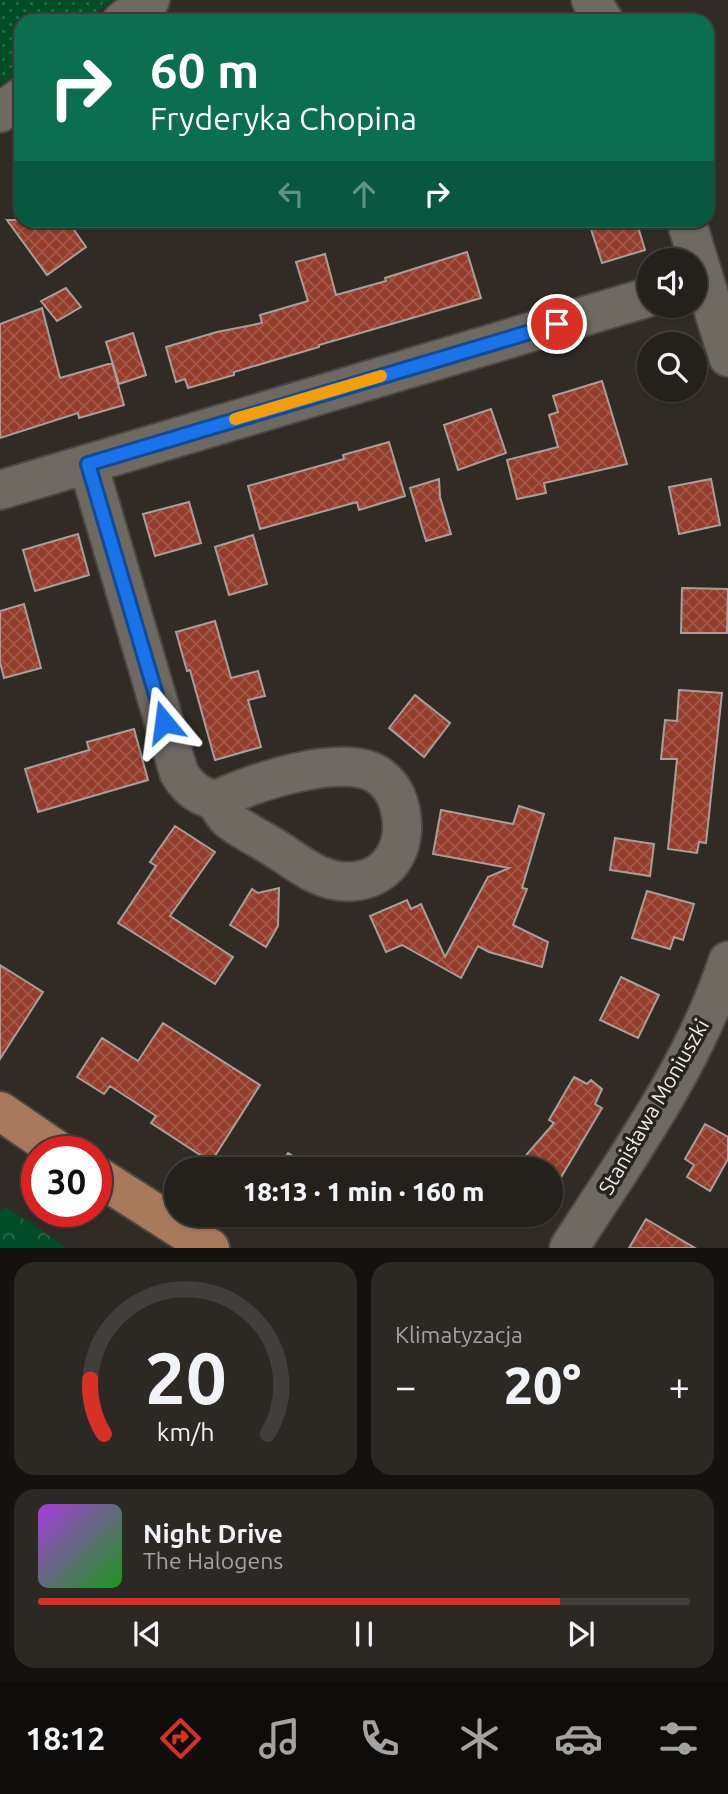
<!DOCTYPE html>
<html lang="pl">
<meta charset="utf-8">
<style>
:root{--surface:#24211c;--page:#2c2925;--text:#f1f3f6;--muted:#a3a3a3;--line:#413e3b;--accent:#d93025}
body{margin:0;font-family:Ubuntu,sans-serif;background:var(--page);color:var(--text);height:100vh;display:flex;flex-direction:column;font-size:26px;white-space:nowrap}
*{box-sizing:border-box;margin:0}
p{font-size:23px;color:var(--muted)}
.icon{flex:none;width:38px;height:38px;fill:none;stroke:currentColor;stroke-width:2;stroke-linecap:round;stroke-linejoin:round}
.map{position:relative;height:1248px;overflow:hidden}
.details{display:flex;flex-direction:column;gap:14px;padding:14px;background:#14120f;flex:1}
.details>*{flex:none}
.guide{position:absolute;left:14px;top:14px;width:700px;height:214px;border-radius:21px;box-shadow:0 2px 5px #0004,0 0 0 2px var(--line);background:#0b6e4f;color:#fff;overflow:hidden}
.tools{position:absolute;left:637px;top:248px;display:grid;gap:14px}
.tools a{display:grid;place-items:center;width:70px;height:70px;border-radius:50%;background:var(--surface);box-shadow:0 2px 5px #0004,0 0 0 2px var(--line);font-size:35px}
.speed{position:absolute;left:21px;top:1136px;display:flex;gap:14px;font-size:35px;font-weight:700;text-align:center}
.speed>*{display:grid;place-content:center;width:91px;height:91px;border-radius:50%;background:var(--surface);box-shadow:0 2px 5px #0004,0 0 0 2px var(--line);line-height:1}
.speed .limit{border:10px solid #d22;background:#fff;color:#111}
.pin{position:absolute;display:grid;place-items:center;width:60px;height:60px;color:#fff;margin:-30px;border:4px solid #fff;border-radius:50%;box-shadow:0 2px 7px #0007}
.me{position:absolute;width:77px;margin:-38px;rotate:344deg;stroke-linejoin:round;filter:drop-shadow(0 0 5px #0008)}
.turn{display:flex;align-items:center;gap:24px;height:147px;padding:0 21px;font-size:32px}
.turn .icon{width:91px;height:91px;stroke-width:2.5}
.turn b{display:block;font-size:49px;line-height:60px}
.lanes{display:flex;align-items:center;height:66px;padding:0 21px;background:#0003;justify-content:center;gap:35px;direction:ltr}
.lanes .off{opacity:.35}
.big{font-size:52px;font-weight:800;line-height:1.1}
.details .card{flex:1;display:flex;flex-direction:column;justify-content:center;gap:10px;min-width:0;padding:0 24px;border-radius:21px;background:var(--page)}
.details .dial{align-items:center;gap:0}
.dial svg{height:182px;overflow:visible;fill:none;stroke:var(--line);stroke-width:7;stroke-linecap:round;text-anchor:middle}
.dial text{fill:var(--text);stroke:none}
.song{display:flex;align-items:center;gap:21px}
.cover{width:84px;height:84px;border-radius:10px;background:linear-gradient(135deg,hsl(280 70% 55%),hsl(120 70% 35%))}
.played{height:7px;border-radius:4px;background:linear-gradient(90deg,var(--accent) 80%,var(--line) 80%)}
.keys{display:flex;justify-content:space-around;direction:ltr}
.heat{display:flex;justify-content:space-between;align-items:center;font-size:38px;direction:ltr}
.details .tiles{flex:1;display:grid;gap:14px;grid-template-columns:1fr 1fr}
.card:last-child{grid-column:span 2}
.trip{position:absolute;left:164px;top:1157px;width:399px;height:70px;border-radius:35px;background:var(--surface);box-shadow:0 2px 5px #0004,0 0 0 2px var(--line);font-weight:800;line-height:70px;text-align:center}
.tab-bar{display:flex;height:112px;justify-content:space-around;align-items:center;background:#0e0d0b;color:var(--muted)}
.tab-bar .icon{width:49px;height:49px}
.tab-bar .current{color:var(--accent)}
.tab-bar b{font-size:32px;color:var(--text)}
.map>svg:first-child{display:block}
</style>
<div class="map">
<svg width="728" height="1248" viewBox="0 0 728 1248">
<defs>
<pattern id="grass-dots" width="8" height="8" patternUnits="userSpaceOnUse" patternTransform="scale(1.75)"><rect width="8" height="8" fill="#004e28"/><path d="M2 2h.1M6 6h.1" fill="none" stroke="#266847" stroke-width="1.8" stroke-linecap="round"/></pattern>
<pattern id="park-crowns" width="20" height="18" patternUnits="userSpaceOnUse" patternTransform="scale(1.75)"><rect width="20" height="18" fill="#004e28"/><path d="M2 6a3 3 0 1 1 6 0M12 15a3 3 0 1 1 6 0" fill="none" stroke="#266847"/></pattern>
<pattern id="building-cross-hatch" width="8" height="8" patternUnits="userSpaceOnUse" patternTransform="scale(1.75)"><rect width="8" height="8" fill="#953c2b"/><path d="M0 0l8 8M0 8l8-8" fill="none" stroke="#a4584a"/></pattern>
</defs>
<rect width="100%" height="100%" fill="#302c25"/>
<path fill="url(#grass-dots)" d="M0 0H113L85 21H21V70L3 83 0 82Z"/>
<path fill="url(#park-crowns)" d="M5 1207H6L67 1248H0V1212Z"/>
<path fill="url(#building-cross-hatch)" stroke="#a99e9c" stroke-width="2" d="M7 220H67L86 247 47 275Z
M588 220H636L645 250 602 263Z
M467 252 481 298 319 345V347L234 372V375L188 388 185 379 176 382 166 347 217 332 262 323 260 315 308 301 296 262 325 254 336 295 386 281 385 278Z
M66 288 81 307 57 321 41 301Z
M42 308 60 378 112 363 124 405 79 418 78 413 0 438V324Z
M133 333 146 375 119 384 106 342Z
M602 381 627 464 544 483 546 493 517 499 507 460 558 447 549 415 558 412 553 396Z
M491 409 506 453 458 470 444 425Z
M389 442 405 496 359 510 357 502 260 529 248 486 344 459 343 455Z
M439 479 440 497 451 534 426 541 410 488Z
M711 479 720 525 679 534 669 487Z
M189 502 201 543 155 556 143 514Z
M78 534 89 575 35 591 23 550Z
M253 535 267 584 229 595 215 547Z
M682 588 728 589 727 633H681Z
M24 604 41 668 4 678 0 662V611Z
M215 621 231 678 258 671 265 696 248 700 261 747 215 760 190 670 187 671 176 632Z
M679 690 722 693 706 843 699 842 697 853 668 849 677 759H661L665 720 677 721Z
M415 695 450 723 424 757 389 728Z
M134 729 148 780 38 812 25 769 89 750 87 742Z
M519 806 544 814 522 888 527 889 513 925 548 942 542 967 489 952 478 946 461 978 402 945 386 952 370 916 407 900 411 909 421 904 445 957 488 877 509 868 433 854 441 810 513 824Z
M175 826 215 852 170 916 233 957 215 984 118 923 156 866 150 862Z
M615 838 654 844 650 876 610 870Z
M279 888 278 926 266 947 230 925 252 889 258 893Z
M647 891 694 904 683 940 674 937 670 949 632 938Z
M0 965 43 992 0 1059Z
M621 977 659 995 638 1038 600 1020Z
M163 1023 260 1085 211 1162 151 1123 156 1116 110 1086 104 1094 77 1077 102 1038 138 1061Z
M574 1077 587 1084 591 1080 602 1089 595 1104 602 1108 551 1194V1169H518L527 1154 554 1123 549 1120Z
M705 1124 728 1137V1159L710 1191 687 1177 694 1165 685 1159Z
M288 1153 311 1167 310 1169H278Z
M646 1219 695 1248H629Z"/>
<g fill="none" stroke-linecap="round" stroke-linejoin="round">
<defs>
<path id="minor" d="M591 0 604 21
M122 21 150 0
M0 113 21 97
M686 220 728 357
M88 464 179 773C185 783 191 790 201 795 206 797 212 799 215 802 220 807 223 814 228 819 241 830 259 838 273 847 294 860 315 878 339 881 387 886 411 848 399 805 396 793 389 783 378 775 343 752 250 783 215 801
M0 490 649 297
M569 1248C628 1156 694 1065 728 961"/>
<path id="major" d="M0 1111 60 1152
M96 1175 210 1248"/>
</defs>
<use href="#minor" stroke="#4c4843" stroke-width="42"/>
<use href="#major" stroke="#4c4843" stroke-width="42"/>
<use href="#minor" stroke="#6e6a62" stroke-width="38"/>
<use href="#major" stroke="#a87a5b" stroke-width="38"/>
</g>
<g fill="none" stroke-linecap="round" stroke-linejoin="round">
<defs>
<path id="route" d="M164 722 88 464 557 324"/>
</defs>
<use href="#route" stroke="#114b97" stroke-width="18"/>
<use href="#route" stroke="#1a73e8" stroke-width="12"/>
<path stroke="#f59e0b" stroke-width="12" d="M235 419 381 376"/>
</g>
<g text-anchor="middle" stroke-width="7" stroke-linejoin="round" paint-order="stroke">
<g font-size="21" fill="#f0ede9" stroke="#26221c">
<text transform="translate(654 1107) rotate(-60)" y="7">Stanisława Moniuszki</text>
</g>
</g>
</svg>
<div class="tools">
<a><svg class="icon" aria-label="sound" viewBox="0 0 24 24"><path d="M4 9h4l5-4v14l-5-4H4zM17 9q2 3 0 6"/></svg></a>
<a><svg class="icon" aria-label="search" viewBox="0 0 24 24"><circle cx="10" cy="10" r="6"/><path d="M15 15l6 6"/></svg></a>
</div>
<div class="speed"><div class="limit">30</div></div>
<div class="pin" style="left:557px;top:324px;background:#d93025"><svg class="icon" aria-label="arrive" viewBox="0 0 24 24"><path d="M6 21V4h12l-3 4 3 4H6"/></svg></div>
<svg class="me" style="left:164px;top:722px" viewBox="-20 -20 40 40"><path d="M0-17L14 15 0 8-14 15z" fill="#1a73e8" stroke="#fff" stroke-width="4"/></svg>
<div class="trip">18:13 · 1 min · 160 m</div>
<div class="guide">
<div class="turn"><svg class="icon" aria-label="right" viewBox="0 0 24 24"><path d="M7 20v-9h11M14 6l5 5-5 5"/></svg><div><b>60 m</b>Fryderyka Chopina</div></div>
<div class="lanes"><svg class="icon off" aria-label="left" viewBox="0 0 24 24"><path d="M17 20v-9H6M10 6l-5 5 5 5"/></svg><svg class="icon off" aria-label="ahead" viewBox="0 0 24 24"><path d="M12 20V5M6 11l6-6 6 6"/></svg><svg class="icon" aria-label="right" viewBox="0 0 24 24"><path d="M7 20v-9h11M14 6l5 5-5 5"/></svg></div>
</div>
</div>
<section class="details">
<div class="tiles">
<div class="card dial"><svg viewBox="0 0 100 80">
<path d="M14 69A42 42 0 1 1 86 69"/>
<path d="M14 69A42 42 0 0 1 8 45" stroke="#d93025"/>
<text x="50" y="56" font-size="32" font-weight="700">20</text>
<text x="50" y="72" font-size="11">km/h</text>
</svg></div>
<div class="card"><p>Klimatyzacja</p>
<div class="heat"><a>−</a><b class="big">20°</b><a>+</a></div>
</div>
<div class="card">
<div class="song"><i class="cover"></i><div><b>Night Drive</b><p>The Halogens</p></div></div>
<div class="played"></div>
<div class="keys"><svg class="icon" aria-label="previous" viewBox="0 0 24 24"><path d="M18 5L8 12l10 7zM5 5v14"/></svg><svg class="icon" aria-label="pause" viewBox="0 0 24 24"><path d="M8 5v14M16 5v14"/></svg><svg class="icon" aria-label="next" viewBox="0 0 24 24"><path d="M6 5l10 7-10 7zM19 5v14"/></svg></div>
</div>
</div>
</section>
<nav class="tab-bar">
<b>18:12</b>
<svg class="icon current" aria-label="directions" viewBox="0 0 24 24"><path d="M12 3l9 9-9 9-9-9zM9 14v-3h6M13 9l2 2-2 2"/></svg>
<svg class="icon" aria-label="music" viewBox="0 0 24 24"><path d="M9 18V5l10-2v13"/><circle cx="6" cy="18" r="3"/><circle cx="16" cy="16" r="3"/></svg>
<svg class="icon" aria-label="phone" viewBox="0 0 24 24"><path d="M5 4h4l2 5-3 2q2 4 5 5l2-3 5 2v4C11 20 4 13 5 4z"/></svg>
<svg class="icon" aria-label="climate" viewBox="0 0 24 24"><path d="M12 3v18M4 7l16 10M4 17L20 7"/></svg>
<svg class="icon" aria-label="car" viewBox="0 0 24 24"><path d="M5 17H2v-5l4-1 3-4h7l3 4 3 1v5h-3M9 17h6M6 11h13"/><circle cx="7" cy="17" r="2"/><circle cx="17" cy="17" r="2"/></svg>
<svg class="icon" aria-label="filters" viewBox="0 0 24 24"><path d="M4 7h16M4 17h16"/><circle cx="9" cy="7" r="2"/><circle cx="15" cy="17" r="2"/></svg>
</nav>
